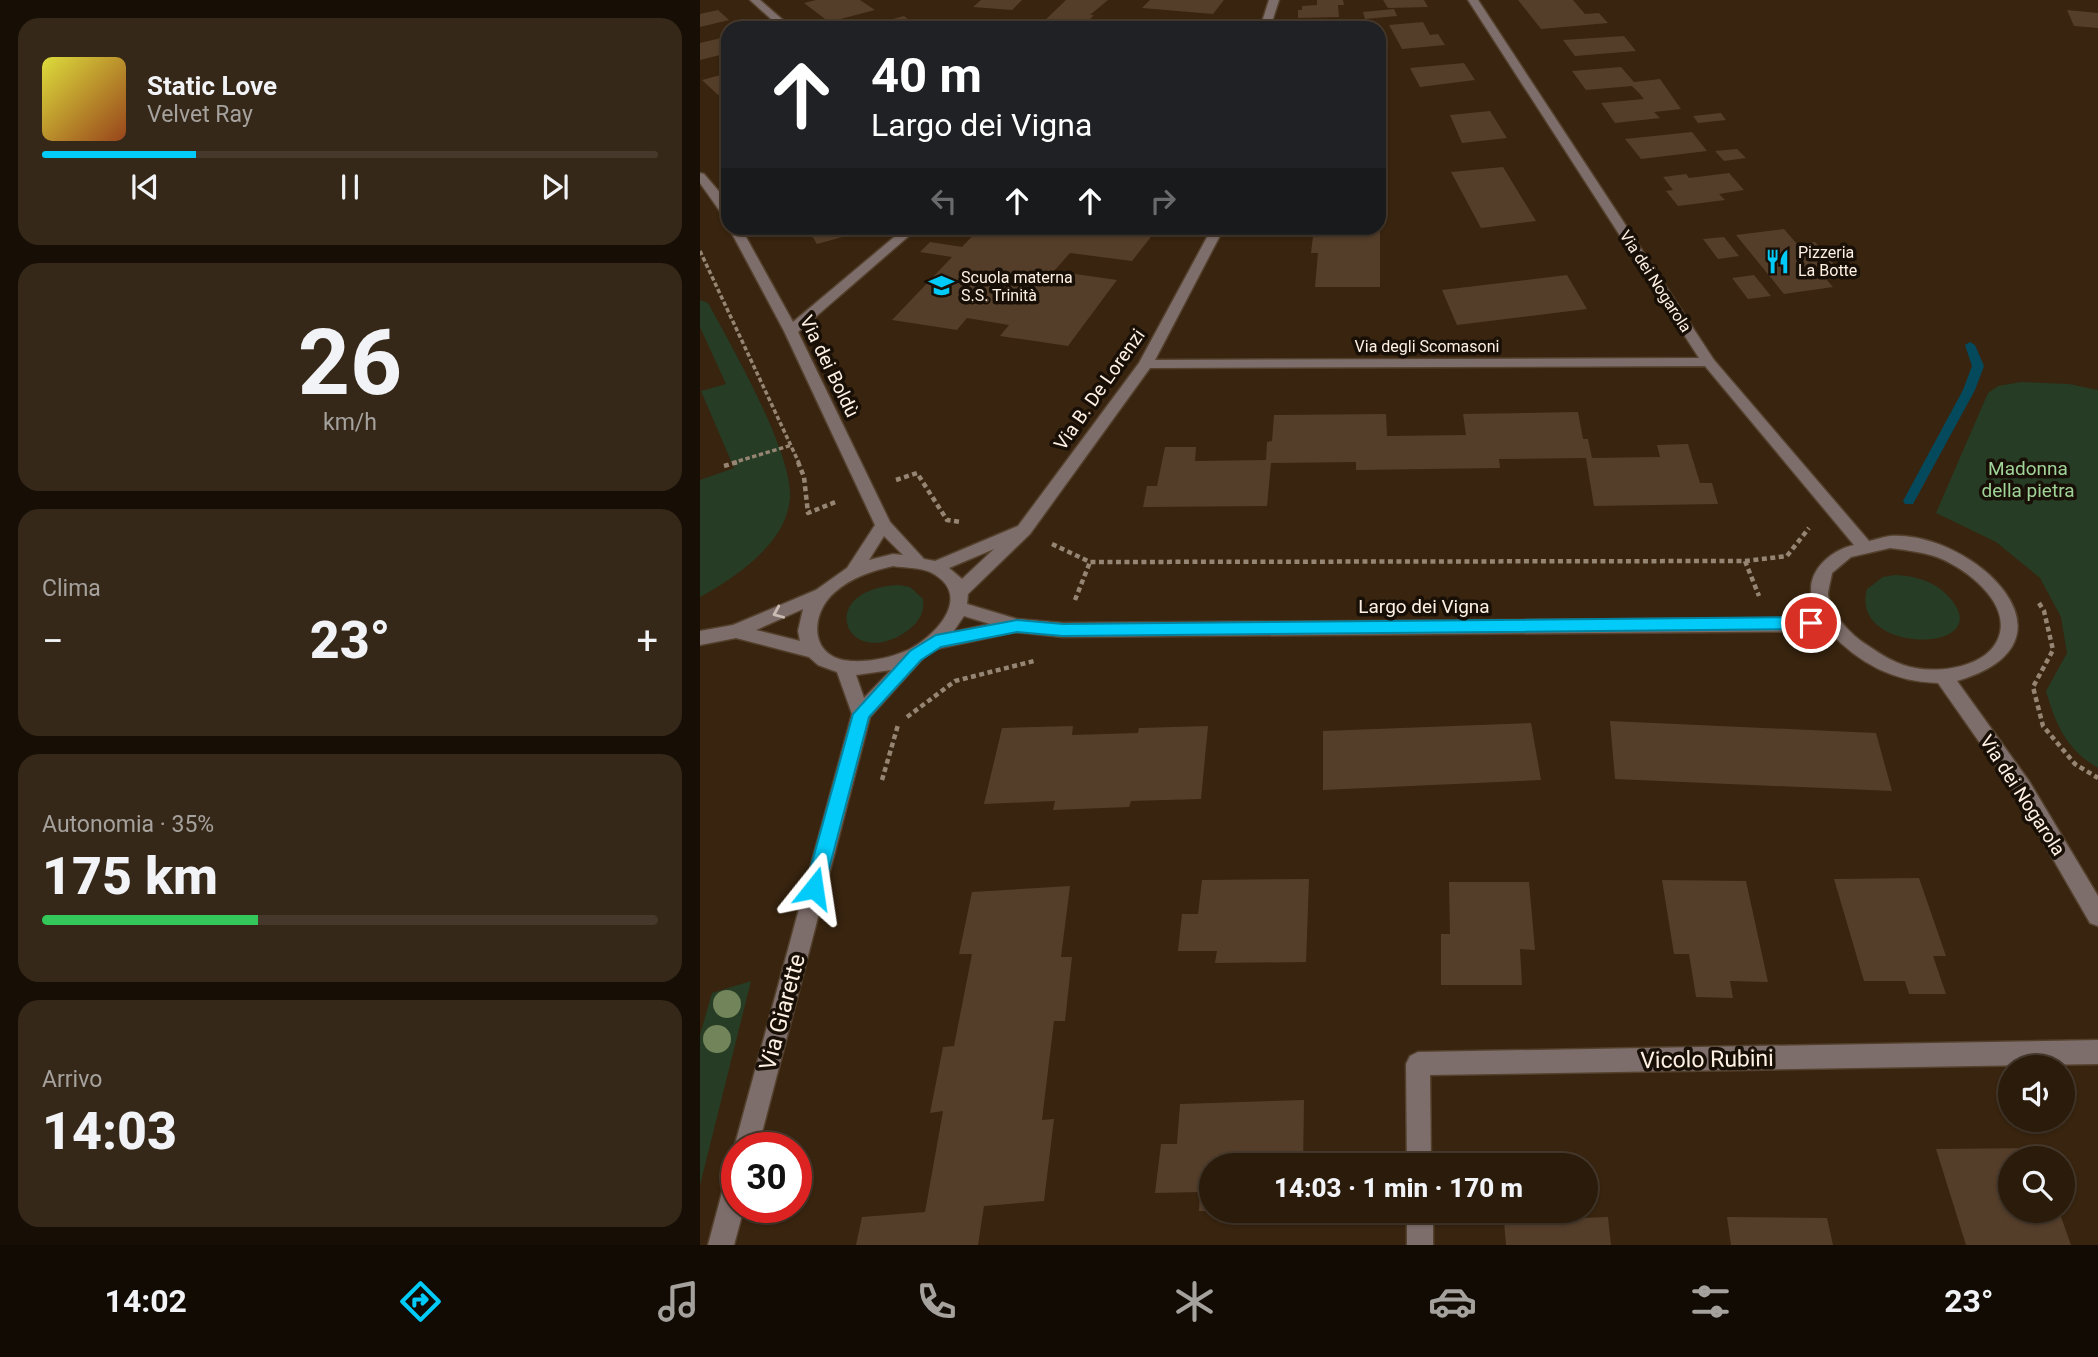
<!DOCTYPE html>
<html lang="it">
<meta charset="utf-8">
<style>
:root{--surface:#2a1b0b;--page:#362819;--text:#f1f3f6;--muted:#a5a19d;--line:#46392c;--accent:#02cbf9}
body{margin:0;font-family:Roboto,sans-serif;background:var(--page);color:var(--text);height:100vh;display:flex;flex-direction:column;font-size:26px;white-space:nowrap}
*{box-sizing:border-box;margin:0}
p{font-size:23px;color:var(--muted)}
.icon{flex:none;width:38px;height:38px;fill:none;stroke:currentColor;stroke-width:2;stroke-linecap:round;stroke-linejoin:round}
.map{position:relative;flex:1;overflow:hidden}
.details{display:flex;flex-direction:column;gap:18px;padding:18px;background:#170f06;width:700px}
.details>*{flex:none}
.banner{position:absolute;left:21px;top:21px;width:665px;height:214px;border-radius:21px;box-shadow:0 2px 5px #0004,0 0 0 2px var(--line);background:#202124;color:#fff;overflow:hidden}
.tools{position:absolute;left:1298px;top:1055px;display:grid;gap:14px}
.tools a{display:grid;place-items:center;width:77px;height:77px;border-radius:50%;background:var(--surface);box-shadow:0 2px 5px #0004,0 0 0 2px var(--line);font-size:35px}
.speed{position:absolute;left:21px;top:1132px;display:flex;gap:14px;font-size:35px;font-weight:700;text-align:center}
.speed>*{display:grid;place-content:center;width:91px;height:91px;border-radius:50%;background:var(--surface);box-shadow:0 2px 5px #0004,0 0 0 2px var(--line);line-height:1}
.speed .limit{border:10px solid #d22;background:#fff;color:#111}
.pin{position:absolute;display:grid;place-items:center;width:60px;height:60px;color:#fff;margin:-30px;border:4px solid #fff;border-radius:50%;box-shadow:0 2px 7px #0007}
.me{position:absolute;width:77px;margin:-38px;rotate:15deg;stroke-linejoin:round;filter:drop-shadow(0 0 5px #0008)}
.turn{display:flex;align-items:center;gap:24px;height:147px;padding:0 35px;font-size:32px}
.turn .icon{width:91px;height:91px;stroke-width:2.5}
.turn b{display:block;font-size:49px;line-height:60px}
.lanes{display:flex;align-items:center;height:66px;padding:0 35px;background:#0003;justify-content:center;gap:35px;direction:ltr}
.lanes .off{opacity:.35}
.big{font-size:52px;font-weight:800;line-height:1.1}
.details .widget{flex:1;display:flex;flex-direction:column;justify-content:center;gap:10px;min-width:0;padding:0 24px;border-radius:21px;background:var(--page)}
.details .dial{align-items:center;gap:0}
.dial b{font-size:91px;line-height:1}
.song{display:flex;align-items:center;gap:21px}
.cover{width:84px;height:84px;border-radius:10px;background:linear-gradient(135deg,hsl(60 70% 55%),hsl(20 70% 35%))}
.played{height:7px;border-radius:4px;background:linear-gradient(90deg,var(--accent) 25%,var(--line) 25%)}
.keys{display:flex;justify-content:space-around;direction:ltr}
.heat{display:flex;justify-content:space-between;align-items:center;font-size:38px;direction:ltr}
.charge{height:10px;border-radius:5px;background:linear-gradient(90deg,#34c759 35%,var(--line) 0)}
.trip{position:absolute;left:499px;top:1153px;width:399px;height:70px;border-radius:35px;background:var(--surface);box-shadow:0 2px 5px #0004,0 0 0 2px var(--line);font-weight:800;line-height:70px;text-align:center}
.dock{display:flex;height:112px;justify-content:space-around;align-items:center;background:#110b04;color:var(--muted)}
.dock .icon{width:49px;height:49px}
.dock .current{color:var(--accent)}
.dock b{font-size:32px;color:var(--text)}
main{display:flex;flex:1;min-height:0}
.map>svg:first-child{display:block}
</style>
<main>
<section class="details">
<div class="widget">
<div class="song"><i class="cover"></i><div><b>Static Love</b><p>Velvet Ray</p></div></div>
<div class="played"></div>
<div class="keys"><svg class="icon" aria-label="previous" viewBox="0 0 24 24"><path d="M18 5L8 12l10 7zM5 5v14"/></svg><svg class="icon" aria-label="pause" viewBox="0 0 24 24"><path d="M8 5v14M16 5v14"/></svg><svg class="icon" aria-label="next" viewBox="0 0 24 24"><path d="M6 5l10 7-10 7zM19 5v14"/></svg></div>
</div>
<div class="widget dial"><b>26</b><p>km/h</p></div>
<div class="widget"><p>Clima</p>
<div class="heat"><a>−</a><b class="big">23°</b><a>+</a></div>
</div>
<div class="widget"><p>Autonomia · 35%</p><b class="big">175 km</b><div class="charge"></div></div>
<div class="widget"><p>Arrivo</p><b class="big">14:03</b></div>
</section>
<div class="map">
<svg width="1398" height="1245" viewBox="0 0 1398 1245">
<rect width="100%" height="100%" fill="#38240f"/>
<path fill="#273c24" d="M0 300 8 303C31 345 93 453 90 498 87 543 35 578 0 597V480L34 468 1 391 26 384 0 327Z
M1321 382 1369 384 1398 390V768C1366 749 1356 725 1346 691L1367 653 1361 617 1340 578 1296 542 1236 513 1288 393 1298 386Z
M1195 575C1215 576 1235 581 1249 597 1301 654 1148 656 1167 589L1183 577Z
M198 585 210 587 223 599C225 613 218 623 207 631 147 673 112 590 198 585Z
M51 981 0 1185V1035L12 993Z"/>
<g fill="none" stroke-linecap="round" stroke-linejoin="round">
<path fill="#04495c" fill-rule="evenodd" d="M1270 342 1275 345 1284 366 1275 390 1213 504H1205L1203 501 1263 390 1272 366 1265 345Z"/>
</g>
<path fill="#543e2a" d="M116 0H160L175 10 129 22 104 3Z
M281 0H322L312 10 273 7Z
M366 0H408L390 15H394L382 28 339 26Z
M450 0H524L513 14 442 8Z
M617 0H643L644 5H638L639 17 598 18V10H602V6L617 5Z
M683 0H724L728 7 688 8Z
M818 0H873L885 14 899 13 908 23 841 29Z
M694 9 697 16 665 19 663 12Z
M18 10 29 20 0 27V14Z
M1367 10 1398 13V28L1374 26Z
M204 16 220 28H164V27Z
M723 22 730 35 738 34 745 45 702 49 689 25Z
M924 36 936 51 875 56 863 40Z
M21 38 28 44V53L0 60V43Z
M764 63 775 80 720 87 710 68Z
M921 67 934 82 960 79 981 109 954 112 960 118 915 123 901 103 944 99 939 93 932 86 886 90 872 71Z
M28 73V92L18 95 2 80Z
M790 111 807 138 762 143 750 115Z
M1021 113 1026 120 998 123 993 116Z
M992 132 1007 151 941 159 925 139Z
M1037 149 1046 158 1024 161 1015 151Z
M803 167 836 221 781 228 751 172Z
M1029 173 1044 190 1019 194 1025 200 978 206 966 191 973 190 963 177 986 174 989 178Z
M107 228H149L143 230 146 236 117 244Z
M280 228H458L432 261 370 253 354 271 417 280 368 346 300 336 309 325 267 318 257 330 192 320 252 257 220 252 230 242 262 247Z
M614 228H680V287H615L618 253H611Z
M1084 229 1097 244 1115 242 1139 270 1120 272 1133 287 1084 294 1036 235Z
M1024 237 1039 256 1018 259 1003 239Z
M867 275 887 309 757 325 742 290Z
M1054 275 1071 296 1048 299 1032 278Z
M878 412 883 439H888L892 458 960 457 957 445 988 444 1000 483H1012L1018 504 894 506 886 458 799 459 800 468 656 470V462L571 463 567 506 443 507 447 486H457L465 447H496L495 461 566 460 567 442 572 441 574 415 686 414 687 436 766 435 763 414Z
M910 721 1176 733 1192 791 915 779Z
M831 723 841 780 623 790V731Z
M373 726 372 735 438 733 439 728 508 726 501 799 431 801 429 807 353 810 355 801 284 804 302 728Z
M1219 878 1246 956H1233L1246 994H1209L1205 981H1164L1134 879Z
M609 879 606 962 515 963 517 951H478L482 914H498L502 880Z
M962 880 1046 881 1068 982 1030 981 1033 998 996 997 989 954H974Z
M749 882H829L835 950 820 949 822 985H741V934H750Z
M370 886 361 957H372L365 1021H354L342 1120 354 1119 344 1201 284 1206 278 1245H156L162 1217 225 1212 243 1111 230 1113 243 1047 254 1046 272 954H259L272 892Z
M604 1100 603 1166H511V1211H499L500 1192 455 1193 461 1144H477L480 1104Z
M1336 1148 1340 1158H1311V1211H1359L1371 1245H1266L1236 1149Z
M908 1217 911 1245H806L804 1221Z
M1027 1217 1127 1218 1133 1245H1031Z"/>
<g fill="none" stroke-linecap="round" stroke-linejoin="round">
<defs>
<path id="minor" d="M50 0H60L92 28H81Z
M569 0H579L570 28H560Z
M768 0H778L1014 360 1169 541C1175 540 1183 537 1190 536 1273 531 1391 642 1257 681L1329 781 1398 896V926L1390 923 1315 793 1238 683C1194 682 1158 663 1129 631L363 637 315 632 236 649 224 657 170 717 58 1148H37V1155L34 1148 152 714 137 672 118 665 109 657 36 638 0 645V631L33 625 116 590 147 568 175 525 84 331 29 228H41L93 322 205 228H218L98 332 190 522 224 559 235 561 318 526 439 363 512 228H524L455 360 999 358ZM1005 366 1154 545C1131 550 1106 571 1112 597 1114 604 1118 611 1121 618L363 623 317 619 267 604 268 594 330 534 450 368ZM184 536 203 555 193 554 169 560ZM1190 548C1206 550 1222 552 1237 557 1266 568 1315 605 1297 641 1284 667 1241 673 1215 668 1197 665 1182 655 1167 645 1151 635 1131 614 1128 595 1128 589 1131 580 1132 573L1151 557ZM294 549 262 579 249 568ZM193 566C204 568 219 567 230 572 274 594 238 635 208 650 190 658 170 662 151 661 109 659 109 614 135 592 152 577 172 571 193 566ZM103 609 98 631 100 641 56 630ZM264 616 290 624 253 632ZM191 670 164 698 156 675Z
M0 173 4 174 28 202V218L24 217 0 183Z
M1398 1040V1064L730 1075 731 1166H707L706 1064 710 1056 718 1052Z
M37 1173V1208H44L34 1245H8L24 1185 28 1176Z
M707 1211H733V1245H707Z"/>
</defs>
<use href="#minor" stroke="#54412d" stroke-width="3"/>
<path stroke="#968573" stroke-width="3.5" stroke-dasharray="4.5 2.5" stroke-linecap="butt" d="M0 251 99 463
M32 463 92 445"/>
<path stroke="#968573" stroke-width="4.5" stroke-dasharray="5 3.5" stroke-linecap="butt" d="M98 462 104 477 108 513 138 501
M24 466 38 462
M196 480 217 473 247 520 261 522
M352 544 390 562 1045 561 1087 556 1109 528
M1045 561 1059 596
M375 600 390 562
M1339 603 1344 611 1353 650 1333 687 1343 726 1375 764 1398 778
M207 717 255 681 334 661
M182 780 198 725"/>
<use href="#minor" fill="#7e6e6b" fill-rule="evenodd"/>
</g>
<g fill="#71845a">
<circle cx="27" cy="1004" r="14"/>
<circle cx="17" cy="1039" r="14"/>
</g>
<defs><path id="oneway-chevron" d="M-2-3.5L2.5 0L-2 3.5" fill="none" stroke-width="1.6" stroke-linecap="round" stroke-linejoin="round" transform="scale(1.75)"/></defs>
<use stroke="#cbbcb3" href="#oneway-chevron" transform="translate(78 613) rotate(157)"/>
<path fill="#02cbf9" stroke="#0184a2" stroke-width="2" d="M1111 617 1119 623 1111 629 363 636 317 632 241 647 221 660 169 717 124 888 121 894 114 897 108 894 105 888 153 714 210 651 236 635 317 620 363 624Z"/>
<defs>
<symbol id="restaurant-bare" viewBox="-9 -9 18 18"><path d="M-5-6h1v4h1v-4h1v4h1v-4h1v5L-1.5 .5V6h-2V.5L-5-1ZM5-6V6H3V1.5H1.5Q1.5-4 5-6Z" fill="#02cbf9" stroke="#180f07" stroke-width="2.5" paint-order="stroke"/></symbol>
<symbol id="school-bare" viewBox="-9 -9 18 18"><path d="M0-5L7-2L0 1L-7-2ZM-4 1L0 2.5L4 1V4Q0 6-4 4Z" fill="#02cbf9" stroke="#180f07" stroke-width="2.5" paint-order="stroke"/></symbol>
</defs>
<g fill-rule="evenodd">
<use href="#restaurant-bare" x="1060" y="244" width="35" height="35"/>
<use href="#school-bare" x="224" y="268" width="35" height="35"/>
</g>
<g text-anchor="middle" stroke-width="7" stroke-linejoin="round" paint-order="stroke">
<g font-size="16" fill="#fef0e3" stroke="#180f07" text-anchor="start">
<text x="1098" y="258">Pizzeria<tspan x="1098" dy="18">La Botte</tspan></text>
<text x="261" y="283">Scuola materna<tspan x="261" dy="18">S.S. Trinità</tspan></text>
</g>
<g font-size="16" fill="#fef0e3" stroke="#180f07">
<text transform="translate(956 281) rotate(57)" y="6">Via dei Nogarola</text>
<text x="727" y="352">Via degli Scomasoni</text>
</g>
<g font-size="19" fill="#fef0e3" stroke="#180f07">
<text transform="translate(130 366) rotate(64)" y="7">Via dei Boldù</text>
<text transform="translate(399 389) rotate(-55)" y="7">Via B. De Lorenzi</text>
<text x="724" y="613">Largo dei Vigna</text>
<text transform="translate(1323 795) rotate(57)" y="7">Via dei Nogarola</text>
</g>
<g font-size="19" fill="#9fd397" stroke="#180f07">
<text x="1328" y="475">Madonna<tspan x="1328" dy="22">della pietra</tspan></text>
</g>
<g font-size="23" fill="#fef0e3" stroke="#180f07">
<text transform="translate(82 1012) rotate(-75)" y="8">Via Giarette</text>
<text transform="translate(1007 1059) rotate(-1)" y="8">Vicolo Rubini</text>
</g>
</g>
</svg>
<div class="tools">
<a><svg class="icon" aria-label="sound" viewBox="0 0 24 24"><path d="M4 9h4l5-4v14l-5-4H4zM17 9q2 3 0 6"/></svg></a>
<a><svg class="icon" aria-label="search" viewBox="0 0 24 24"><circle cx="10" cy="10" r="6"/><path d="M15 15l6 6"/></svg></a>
</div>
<div class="speed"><div class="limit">30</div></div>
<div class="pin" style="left:1111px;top:623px;background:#d93025"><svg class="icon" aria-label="arrive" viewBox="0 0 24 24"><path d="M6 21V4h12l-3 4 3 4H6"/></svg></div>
<svg class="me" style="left:114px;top:888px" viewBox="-20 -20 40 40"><path d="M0-17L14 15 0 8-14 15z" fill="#02cbf9" stroke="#fff" stroke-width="4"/></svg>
<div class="trip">14:03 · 1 min · 170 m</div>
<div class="banner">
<div class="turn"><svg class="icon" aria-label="ahead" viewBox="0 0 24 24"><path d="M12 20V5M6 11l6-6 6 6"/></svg><div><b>40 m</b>Largo dei Vigna</div></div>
<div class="lanes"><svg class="icon off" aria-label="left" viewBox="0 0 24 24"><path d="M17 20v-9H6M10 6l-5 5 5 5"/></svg><svg class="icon" aria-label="ahead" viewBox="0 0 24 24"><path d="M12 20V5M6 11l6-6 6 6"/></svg><svg class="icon" aria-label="ahead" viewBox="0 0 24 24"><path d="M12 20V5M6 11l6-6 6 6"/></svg><svg class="icon off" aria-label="right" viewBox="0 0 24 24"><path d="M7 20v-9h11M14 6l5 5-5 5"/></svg></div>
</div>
</div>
</main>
<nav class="dock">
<b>14:02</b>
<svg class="icon current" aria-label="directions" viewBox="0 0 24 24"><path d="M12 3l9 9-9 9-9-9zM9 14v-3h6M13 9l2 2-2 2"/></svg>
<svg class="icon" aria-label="music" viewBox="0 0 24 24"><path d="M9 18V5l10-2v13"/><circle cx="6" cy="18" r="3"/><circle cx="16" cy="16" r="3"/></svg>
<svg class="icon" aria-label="phone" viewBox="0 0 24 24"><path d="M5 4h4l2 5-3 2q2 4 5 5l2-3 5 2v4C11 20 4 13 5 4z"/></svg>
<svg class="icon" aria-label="climate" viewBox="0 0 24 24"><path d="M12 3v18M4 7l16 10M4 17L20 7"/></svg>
<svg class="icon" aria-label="car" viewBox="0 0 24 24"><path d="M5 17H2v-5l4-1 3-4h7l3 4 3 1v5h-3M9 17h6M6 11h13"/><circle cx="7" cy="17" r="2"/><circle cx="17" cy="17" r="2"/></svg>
<svg class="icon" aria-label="filters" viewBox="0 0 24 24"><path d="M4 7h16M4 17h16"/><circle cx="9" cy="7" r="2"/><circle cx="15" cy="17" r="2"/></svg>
<b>23°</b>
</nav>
